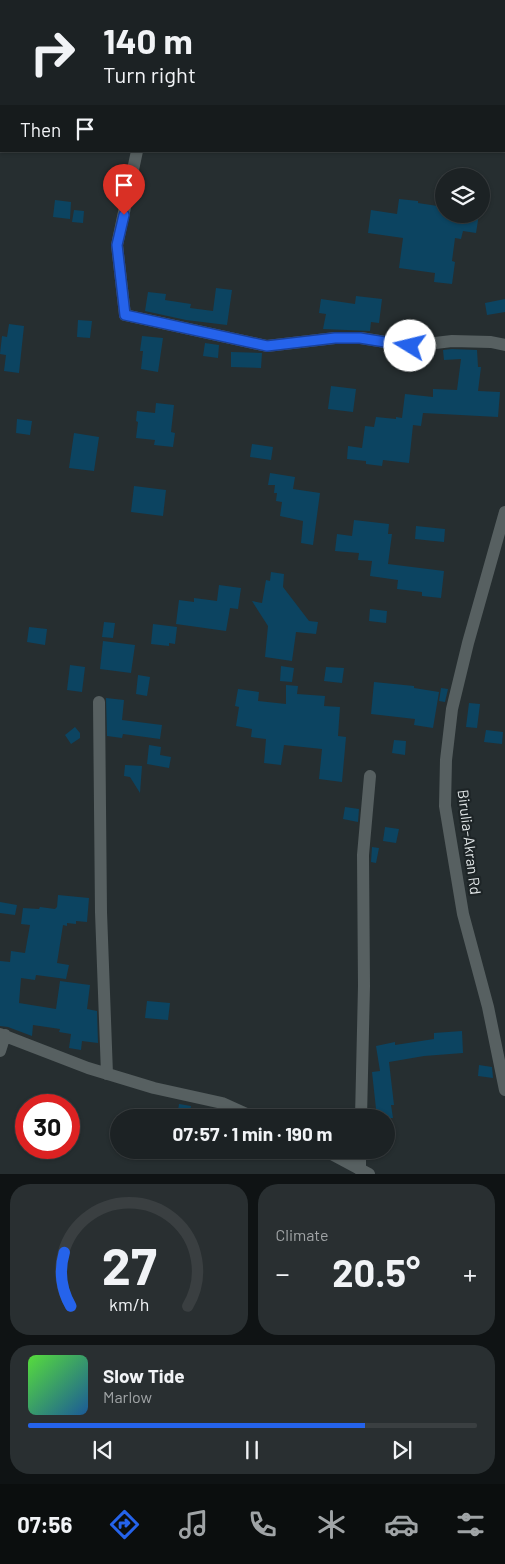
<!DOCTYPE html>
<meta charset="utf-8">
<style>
:root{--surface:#1c2224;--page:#292f31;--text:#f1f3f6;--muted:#a0a4a6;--line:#3a3f41;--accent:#2563eb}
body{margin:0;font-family:Barlow,sans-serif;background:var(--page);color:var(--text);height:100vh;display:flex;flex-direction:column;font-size:19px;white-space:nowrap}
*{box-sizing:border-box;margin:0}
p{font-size:16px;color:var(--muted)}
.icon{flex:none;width:28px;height:28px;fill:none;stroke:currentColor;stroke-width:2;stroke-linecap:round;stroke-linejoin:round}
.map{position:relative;height:1174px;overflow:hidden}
.sheet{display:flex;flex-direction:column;gap:10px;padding:10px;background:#0f1314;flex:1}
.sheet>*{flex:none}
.banner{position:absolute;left:0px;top:0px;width:505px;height:152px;box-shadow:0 1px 4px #0004,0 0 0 1px var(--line);background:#1c2224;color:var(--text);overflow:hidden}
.controls{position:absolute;left:435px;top:168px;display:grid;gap:10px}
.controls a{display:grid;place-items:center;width:55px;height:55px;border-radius:50%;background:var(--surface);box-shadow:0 1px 4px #0004,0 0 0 1px var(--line);font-size:25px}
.speed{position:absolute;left:15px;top:1094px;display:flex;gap:10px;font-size:25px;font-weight:700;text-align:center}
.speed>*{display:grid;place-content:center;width:65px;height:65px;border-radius:50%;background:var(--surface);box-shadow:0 1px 4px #0004,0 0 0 1px var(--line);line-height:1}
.speed .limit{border:8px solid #d22;background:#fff;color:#111}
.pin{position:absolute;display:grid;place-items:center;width:42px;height:42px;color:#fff;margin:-51px -21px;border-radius:50% 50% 50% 0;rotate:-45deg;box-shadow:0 0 5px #0007}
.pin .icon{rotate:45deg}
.me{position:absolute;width:55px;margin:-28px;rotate:279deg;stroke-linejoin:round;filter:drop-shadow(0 0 4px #0008)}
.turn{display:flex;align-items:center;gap:18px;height:105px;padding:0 20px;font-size:22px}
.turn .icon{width:65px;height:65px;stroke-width:2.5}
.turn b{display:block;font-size:35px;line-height:42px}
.then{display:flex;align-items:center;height:48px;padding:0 20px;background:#0003;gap:10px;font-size:19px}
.big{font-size:38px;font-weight:700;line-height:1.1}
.sheet .tile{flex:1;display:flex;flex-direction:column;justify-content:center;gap:8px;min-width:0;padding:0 18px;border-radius:20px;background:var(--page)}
.sheet .dial{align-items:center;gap:0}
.dial svg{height:130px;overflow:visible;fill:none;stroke:var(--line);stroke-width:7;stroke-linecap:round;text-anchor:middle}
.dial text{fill:var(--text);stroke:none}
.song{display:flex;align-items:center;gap:15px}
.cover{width:60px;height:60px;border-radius:8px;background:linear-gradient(135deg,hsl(110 70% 55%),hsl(210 70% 35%))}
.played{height:5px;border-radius:2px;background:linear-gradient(90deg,var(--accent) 75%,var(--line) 75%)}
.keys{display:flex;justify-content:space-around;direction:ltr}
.heat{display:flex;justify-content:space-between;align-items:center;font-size:28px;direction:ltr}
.sheet .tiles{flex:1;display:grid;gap:10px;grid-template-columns:1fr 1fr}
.tile:last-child{grid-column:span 2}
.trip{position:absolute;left:110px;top:1109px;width:285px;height:50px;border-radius:25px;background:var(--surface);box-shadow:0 1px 4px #0004,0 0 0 1px var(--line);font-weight:700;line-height:50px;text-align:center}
.dock{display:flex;height:80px;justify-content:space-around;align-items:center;background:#0b0e0e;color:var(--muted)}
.dock .icon{width:35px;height:35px}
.dock .active{color:var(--accent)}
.dock b{font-size:22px;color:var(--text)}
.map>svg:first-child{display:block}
</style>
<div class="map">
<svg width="505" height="1174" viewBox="0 0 505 1174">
<rect width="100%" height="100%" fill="#262e30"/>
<path fill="#0c4461" d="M399 199 418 201V203L444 207V214H479L476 233 463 231 461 239 455 238 452 261 455 262 452 284 434 282 435 273 399 268 403 238 368 233 371 210 397 214Z
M55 200 71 202 70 219 53 217Z
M74 210 84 211 83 223 72 222Z
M216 288 232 290 227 325 186 320 145 311 148 292 166 294 165 300 191 304 190 308 213 311Z
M356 296 382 299 379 323 371 322 370 331 323 329 326 314 319 313 321 299 355 304Z
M505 299V312L487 315 485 303Z
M78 320 92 321 90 338 77 337Z
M9 324 24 326 19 373 4 371 6 355 0 354 2 336 7 337Z
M142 336 163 338 158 372 141 369 143 351H140Z
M205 343 219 345 218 358 203 356Z
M452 349 477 350 478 367H481L478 391 500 392 498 417 423 413 421 426 413 425 409 463 383 460 382 466 366 464V461L347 459 348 446 362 448 365 426 374 427 376 417 396 419V417L402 418 405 394 433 397V389L457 390 461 359 444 360 443 350Z
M231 352 262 353 261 368 231 367Z
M331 386 356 389 353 412 328 409Z
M156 403 174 405 171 432 175 433 173 447 154 445 155 440 136 438 138 422 136 421 137 411 155 413Z
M17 419 32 421 30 435 16 433Z
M74 433 99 437 94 471 69 468Z
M252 444 273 447 271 460 250 457Z
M270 473 295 477 293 489 320 493 313 545 301 543 303 521 280 516 282 502 276 501 277 493H274L275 485H268Z
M134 486 166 490 163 516 131 512Z
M354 520 389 524 388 534H392L388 564 444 571 441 598 422 596V592L397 589 398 580 370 576 372 561 358 560 359 553 335 551 337 534 352 536Z
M416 526 445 529 444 542 415 539Z
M271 572 284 574 283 587 309 621 318 622 316 634 296 632 292 661 265 657 268 626 252 601 262 603 266 580 270 581Z
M219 585 241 588 238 609 230 608 226 631 176 624 179 600 194 602V598L217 601Z
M370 609 387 611 386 623 369 621Z
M104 622 115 623 113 638 102 637Z
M153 624 177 627 175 644 169 643V646L151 644Z
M29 627 47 629 45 645 27 642Z
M103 641 135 645 131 673 100 669Z
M70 665 85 667 82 692 67 690Z
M281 666 294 668 292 682 280 681Z
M326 667 344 668 342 683 324 681Z
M138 675 150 677 147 696 136 694Z
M374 682 414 686V688L439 692 433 728 414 725 415 719 371 714Z
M286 685 298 686 297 694 325 696 324 706 340 707 338 736 346 737 342 782 319 779 322 749 284 745 281 765 264 763 266 739 251 737 252 729 236 726 239 707 235 706 238 689 259 692 258 701 286 704Z
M441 688 448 689 445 702 439 701Z
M106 698 124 700 122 720 162 725 160 739 123 734 122 738 107 736Z
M469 703 480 704 477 728 466 727Z
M75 727 80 733V738L71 744 65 735Z
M486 730 503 732 502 744 484 742Z
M394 740 406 741 405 755 392 753Z
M149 745 161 747 160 755 171 757 169 768 147 764Z
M125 765 142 766 140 793 130 777 124 776Z
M345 807 359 809 358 822 343 819Z
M385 827 399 829 396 843 383 841Z
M372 847 379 848 376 863 371 862Z
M58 895 89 898 87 922 76 921V924L67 923V926L63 925 57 963 69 965 66 979 36 975 35 980 21 978 19 1003 56 1009 60 981 90 985 87 1009 97 1011 98 1043 82 1041 81 1050 69 1048 71 1034 59 1032 60 1029 33 1025 32 1036 8 1027 0 1026V961L10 962 11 951 25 953 30 925 21 924 23 908 39 909 40 907 55 909 57 907Z
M0 902 17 905 15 915 0 913Z
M147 1001 170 1003 168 1020 145 1018Z
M462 1031 463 1053 424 1056 389 1062 394 1105H391L393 1118H377L372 1072 380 1071 376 1046 395 1042V1045L434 1039V1033Z
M479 1065 492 1067 493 1078 478 1076Z
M179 1104 191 1106 189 1118H177Z"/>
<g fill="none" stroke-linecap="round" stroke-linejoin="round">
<path stroke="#576061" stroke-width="12" d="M230 1V0
M137 151 117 245 125 315 267 346 335 338H361L410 346 452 341 491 342 505 345
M505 512 468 643 452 709 446 760 445 806 463 914 488 1007 505 1090
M99 702 101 912 107 1074
M0 1034 88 1068 154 1088 222 1103 255 1118
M0 1051 5 1035
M361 1118 364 986 363 855 370 776
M324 1150 369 1174
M360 1170V1150"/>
</g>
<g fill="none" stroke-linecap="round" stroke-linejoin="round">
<defs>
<path id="route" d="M124 215 117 245 125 315 267 346 335 338H360L410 346"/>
</defs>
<use href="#route" stroke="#184099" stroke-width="12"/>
<use href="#route" stroke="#2563eb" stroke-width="9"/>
</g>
<g text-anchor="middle" stroke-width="4.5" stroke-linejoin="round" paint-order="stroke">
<g font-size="15" fill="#e1e6e7" stroke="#1d2426">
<text transform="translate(469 842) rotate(83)" y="5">Birulia-Akran Rd</text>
</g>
</g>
</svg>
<div class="controls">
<a><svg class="icon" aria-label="layers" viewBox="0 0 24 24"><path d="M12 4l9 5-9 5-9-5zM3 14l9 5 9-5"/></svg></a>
</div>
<div class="speed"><div class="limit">30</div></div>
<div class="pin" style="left:124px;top:215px;background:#d93025"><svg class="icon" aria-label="arrive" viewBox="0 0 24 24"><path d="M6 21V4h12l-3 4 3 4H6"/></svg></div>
<svg class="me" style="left:410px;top:346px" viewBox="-20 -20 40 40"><circle r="19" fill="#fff"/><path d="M0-13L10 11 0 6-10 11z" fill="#2563eb"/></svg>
<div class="trip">07:57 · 1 min · 190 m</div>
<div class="banner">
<div class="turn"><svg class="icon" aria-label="right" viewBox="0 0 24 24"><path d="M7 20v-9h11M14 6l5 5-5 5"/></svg><div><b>140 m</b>Turn right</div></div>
<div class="then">Then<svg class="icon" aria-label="arrive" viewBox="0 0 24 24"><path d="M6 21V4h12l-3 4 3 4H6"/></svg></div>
</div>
</div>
<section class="sheet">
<div class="tiles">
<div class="tile dial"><svg viewBox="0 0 100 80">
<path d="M14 69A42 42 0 1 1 86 69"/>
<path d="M14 69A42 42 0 0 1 10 36" stroke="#2563eb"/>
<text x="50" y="56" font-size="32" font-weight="700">27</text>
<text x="50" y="72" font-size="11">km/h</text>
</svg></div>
<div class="tile"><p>Climate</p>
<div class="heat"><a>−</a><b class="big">20.5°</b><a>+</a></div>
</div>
<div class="tile">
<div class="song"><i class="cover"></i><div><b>Slow Tide</b><p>Marlow</p></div></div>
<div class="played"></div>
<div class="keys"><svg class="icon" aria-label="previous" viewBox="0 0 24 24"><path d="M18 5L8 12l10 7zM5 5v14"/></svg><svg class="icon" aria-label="pause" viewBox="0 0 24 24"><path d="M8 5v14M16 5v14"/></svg><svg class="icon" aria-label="next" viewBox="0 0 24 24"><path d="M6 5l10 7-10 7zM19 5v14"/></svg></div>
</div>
</div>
</section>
<nav class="dock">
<b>07:56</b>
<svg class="icon active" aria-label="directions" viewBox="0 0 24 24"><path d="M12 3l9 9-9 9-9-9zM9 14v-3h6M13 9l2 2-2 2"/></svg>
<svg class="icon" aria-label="music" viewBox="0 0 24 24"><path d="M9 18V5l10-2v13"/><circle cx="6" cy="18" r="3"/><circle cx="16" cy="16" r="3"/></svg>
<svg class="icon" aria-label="phone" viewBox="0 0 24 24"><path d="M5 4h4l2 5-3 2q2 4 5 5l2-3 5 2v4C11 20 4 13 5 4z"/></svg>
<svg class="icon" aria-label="climate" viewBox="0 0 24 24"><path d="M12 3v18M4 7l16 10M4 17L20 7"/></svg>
<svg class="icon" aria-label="car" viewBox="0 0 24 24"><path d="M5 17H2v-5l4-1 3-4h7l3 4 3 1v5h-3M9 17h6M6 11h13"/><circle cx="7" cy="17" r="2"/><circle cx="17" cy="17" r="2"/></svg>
<svg class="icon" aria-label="filters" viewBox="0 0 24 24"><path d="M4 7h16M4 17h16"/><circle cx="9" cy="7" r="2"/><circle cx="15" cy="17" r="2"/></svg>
</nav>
